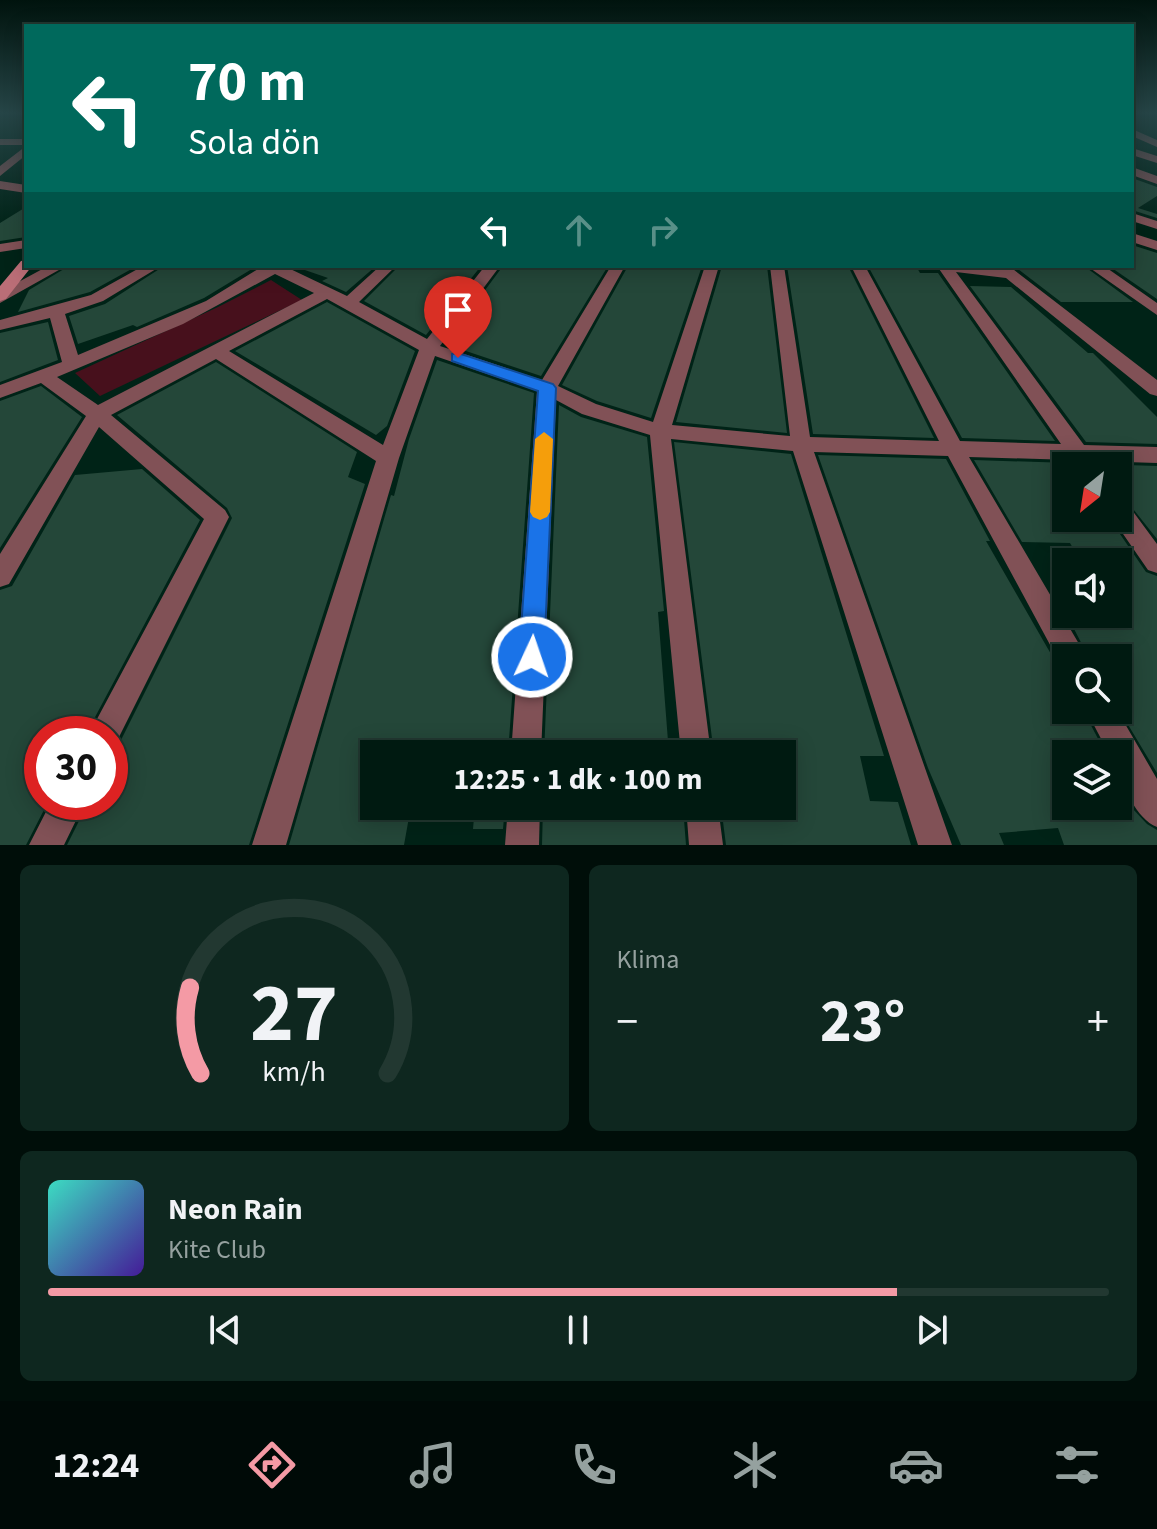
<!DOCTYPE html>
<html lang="tr">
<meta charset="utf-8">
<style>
:root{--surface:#001a11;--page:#0e271f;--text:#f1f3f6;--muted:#95a19f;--line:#223831;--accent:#f49aa5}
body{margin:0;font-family:"Source Sans 3",sans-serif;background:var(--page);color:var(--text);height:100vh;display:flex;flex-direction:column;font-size:30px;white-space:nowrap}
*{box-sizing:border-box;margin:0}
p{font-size:26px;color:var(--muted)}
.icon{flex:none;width:44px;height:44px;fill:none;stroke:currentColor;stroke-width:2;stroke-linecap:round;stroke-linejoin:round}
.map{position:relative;height:845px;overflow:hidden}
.panel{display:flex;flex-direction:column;gap:20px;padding:20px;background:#000e09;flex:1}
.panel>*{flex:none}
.top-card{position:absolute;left:24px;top:24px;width:1110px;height:244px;border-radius:0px;box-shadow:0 4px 20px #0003,0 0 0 2px var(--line);background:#00695c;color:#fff;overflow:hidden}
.needle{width:52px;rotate:210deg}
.controls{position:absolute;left:1052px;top:452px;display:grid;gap:16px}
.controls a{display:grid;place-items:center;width:80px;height:80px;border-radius:0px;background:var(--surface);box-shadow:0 4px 20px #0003,0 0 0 2px var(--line);font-size:40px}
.speed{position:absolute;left:24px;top:716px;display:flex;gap:16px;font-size:40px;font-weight:700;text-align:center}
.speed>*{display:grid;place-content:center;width:104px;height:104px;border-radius:50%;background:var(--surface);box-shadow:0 4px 20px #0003,0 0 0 2px var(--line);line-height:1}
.speed .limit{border:12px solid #d22;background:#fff;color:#111}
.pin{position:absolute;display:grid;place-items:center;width:68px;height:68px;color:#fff;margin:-82px -34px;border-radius:50% 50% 50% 0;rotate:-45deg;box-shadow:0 0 8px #0007}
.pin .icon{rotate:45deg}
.me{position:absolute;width:88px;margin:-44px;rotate:3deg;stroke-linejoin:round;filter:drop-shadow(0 0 6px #0008)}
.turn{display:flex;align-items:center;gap:28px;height:168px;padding:0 32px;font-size:36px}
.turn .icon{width:104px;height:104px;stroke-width:2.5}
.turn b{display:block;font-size:56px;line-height:68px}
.lanes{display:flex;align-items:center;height:76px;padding:0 32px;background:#0003;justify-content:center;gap:40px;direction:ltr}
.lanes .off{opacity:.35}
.big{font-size:60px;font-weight:700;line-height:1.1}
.panel .widget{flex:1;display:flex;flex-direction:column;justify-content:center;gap:12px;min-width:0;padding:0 28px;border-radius:12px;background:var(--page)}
.panel .dial{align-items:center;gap:0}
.dial svg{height:208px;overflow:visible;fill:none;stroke:var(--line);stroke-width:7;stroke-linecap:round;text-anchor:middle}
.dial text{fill:var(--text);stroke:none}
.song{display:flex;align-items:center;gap:24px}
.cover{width:96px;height:96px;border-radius:12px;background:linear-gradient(135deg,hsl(170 70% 55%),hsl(260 70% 35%))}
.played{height:8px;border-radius:4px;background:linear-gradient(90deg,var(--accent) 80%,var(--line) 80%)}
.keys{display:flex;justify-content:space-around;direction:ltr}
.heat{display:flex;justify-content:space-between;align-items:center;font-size:44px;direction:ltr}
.panel .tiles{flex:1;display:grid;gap:20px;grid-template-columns:1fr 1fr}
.widget:last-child{grid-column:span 2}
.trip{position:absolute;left:360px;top:740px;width:436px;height:80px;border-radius:0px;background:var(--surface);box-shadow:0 4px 20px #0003,0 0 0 2px var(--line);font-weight:700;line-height:80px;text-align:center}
.menu{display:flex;height:128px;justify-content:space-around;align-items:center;background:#000a07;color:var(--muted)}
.menu .icon{width:56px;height:56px}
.menu .current{color:var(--accent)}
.menu b{font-size:36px;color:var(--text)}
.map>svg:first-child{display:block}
</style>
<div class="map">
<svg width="1157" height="845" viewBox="0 0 1157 845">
<rect width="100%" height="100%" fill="#002317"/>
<path fill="#47101c" d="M271 280 302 300 100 396 75 373 218 307Z"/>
<path fill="#244739" d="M1132 178 1157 187V196L1138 208 1157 214V218L1132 210Z
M26 207V237L0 241V223Z
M1132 245 1157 253V299L1109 266H1132Z
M69 266H137L90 292 18 312 29 290Z
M164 266H257L204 298 137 327 133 325 78 344 69 316 105 304Z
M302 266H376L346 292 322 281 328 278 302 269Z
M399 266H481L426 335 364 301Z
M503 266H608L541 376 445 344Z
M628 266H702L651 418 597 401 562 385Z
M722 266H767L787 433 676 422Z
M787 266H848L934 438 813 434Z
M868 266H916L920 273H938L1055 441 962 438Z
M1014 266H1084L1133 302H1061Z
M970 286 1011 287 1088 353H1093L1157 417V444L1086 442Z
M327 302 415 351 387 426 376 435 235 351Z
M48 322 58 360 0 382V333Z
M437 360 534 393 508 754H374V806H411L404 845H289L391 495 394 496 409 439Z
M216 362 357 452 348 477 365 484 249 845H67L88 803H110V762L232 518 227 508 117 415Z
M41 386 82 417 0 548V401Z
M559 405 581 417 647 437 664 611 658 612 669 754H544Z
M674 442 791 454 884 756H860L870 801 898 802 911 845H726L721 806H782V754H714Z
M818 455 946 459 990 541H986L1059 668 1066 672V710H1083L1106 754H1066V806H1118V775L1132 808 1147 824 1157 830V845H1064L1058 828 999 833 1004 845H961L928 768Z
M974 460 1070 463 1072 466H1066V518H1109L1146 572 1157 576V773L1118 708V658H1089L1072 625H1118V562H1081L1070 543 1022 542Z
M1096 464 1157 466V539L1118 490V466Z
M142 469 200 520 86 734H42V803L47 804 26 845H0V590L12 586 75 475Z
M475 806H505L503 829H473Z
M543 806 683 807 686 845H542Z"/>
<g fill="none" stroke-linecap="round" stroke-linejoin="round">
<path fill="#815156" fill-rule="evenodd" d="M1132 129 1157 140V147L1132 136Z
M0 139H26V145H0Z
M26 146V155L0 176V166Z
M1132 148 1157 156V163L1132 155Z
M1132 167 1157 176V184L1132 175Z
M0 181 26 185V193L0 189Z
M1132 213 1157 221V229L1132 221Z
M1132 233 1157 241V250L1132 242Z
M26 240V248L0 252V244Z
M48 266H66L0 303V292Z
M143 266H161L103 301 65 314 78 355 206 301 263 266H284L347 296 380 266H396L359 302 427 339 485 266H500L440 346 542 380 611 266H625L558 386 596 404 653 422 705 266H719L672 425 790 436 770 266H784L810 437 939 441 851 266H865L960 441 1061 444 937 266H1009L1157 380V396L1150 394 1006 278 956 272 1084 445 1157 447V463L1094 461 1092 466H1076L1072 460 969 457 1082 649 1086 658H1066V669L1062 667 948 456 814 452 952 845H918L793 451 671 439 711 754H681L650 435 582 414 556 400 541 754H511L537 391 435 356 399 458 286 845H252L376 461 216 359 111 415 225 510 229 517 115 745 110 747V734H89L204 519 99 427 9 584 0 587V554L86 416 41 383 0 398V385L62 362 50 318 0 330V320L91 295ZM275 274 314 293 98 405 57 377 183 324ZM327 299 419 350 383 445 229 351Z
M1087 266H1104L1157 303V315Z
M1118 499 1126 502 1157 544V573L1148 570 1112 518H1118Z
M1086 710H1117L1157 779V827C1134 818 1118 778 1118 754H1109Z
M51 802H85L64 845H29Z
M508 806H540L539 845H505Z
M686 806H718L723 845H689Z"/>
<path fill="#bb6e77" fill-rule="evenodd" d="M26 260V266H32L6 299 0 301V286L21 261Z"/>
</g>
<linearGradient id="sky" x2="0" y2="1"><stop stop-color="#00130d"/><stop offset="0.49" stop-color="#264547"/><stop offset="1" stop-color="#264547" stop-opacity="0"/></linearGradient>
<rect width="1157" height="230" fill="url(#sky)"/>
<path fill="#1a73e8" stroke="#114b97" stroke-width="2" d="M458 353 553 384 556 388 544 657 540 665 532 669 523 665 519 657 538 391 452 361V354Z"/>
<path fill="#f59e0b" d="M544 432 553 439 550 512 547 517 540 520 533 517 530 512 535 439Z"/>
</svg>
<div class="controls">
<a><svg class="needle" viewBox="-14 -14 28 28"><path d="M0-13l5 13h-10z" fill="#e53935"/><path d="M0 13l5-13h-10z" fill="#95a19f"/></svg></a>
<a><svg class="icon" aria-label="sound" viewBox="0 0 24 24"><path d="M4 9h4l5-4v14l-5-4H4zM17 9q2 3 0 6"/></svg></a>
<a><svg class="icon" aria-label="search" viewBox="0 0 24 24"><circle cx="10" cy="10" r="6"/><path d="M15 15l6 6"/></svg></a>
<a><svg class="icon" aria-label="layers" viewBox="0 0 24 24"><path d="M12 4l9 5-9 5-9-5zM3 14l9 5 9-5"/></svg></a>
</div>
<div class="speed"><div class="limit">30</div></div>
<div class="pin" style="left:458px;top:358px;background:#d93025"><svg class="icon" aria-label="arrive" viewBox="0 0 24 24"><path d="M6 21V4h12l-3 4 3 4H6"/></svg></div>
<svg class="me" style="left:532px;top:657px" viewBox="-20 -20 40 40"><circle r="17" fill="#1a73e8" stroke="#fff" stroke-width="3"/><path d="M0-11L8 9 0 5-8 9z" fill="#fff"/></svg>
<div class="trip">12:25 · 1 dk · 100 m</div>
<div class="top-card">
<div class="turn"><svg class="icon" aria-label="left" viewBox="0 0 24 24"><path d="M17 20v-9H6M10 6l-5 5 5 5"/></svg><div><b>70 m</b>Sola dön</div></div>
<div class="lanes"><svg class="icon" aria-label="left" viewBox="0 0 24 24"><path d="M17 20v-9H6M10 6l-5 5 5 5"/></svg><svg class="icon off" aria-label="ahead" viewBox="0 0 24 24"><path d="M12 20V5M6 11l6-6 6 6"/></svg><svg class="icon off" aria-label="right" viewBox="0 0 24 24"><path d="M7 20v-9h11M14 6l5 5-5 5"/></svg></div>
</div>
</div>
<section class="panel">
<div class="tiles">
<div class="widget dial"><svg viewBox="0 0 100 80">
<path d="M14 69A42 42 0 1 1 86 69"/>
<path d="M14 69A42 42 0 0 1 10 36" stroke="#f49aa5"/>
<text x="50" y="56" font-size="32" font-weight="700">27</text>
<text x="50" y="72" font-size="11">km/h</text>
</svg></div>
<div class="widget"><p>Klima</p>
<div class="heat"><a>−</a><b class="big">23°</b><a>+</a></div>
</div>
<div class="widget">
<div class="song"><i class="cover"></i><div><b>Neon Rain</b><p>Kite Club</p></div></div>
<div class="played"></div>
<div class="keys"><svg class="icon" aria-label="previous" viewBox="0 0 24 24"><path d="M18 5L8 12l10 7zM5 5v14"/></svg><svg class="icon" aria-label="pause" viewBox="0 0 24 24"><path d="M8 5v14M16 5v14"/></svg><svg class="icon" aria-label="next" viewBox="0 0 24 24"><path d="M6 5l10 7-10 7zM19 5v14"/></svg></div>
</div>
</div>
</section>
<nav class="menu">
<b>12:24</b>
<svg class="icon current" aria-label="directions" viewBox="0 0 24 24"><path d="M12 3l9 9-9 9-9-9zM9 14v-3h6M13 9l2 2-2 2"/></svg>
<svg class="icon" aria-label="music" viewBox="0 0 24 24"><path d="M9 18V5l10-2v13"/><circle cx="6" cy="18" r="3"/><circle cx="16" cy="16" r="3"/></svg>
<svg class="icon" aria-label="phone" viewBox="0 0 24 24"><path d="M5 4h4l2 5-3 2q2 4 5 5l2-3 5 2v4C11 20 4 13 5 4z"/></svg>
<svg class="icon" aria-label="climate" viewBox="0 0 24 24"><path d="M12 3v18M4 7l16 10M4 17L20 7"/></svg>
<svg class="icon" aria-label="car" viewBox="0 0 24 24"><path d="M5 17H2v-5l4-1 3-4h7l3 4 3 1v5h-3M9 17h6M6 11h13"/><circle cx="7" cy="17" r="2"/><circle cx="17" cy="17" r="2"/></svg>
<svg class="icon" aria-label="filters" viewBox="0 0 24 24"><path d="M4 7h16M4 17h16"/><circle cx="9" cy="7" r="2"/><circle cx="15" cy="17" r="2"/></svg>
</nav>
